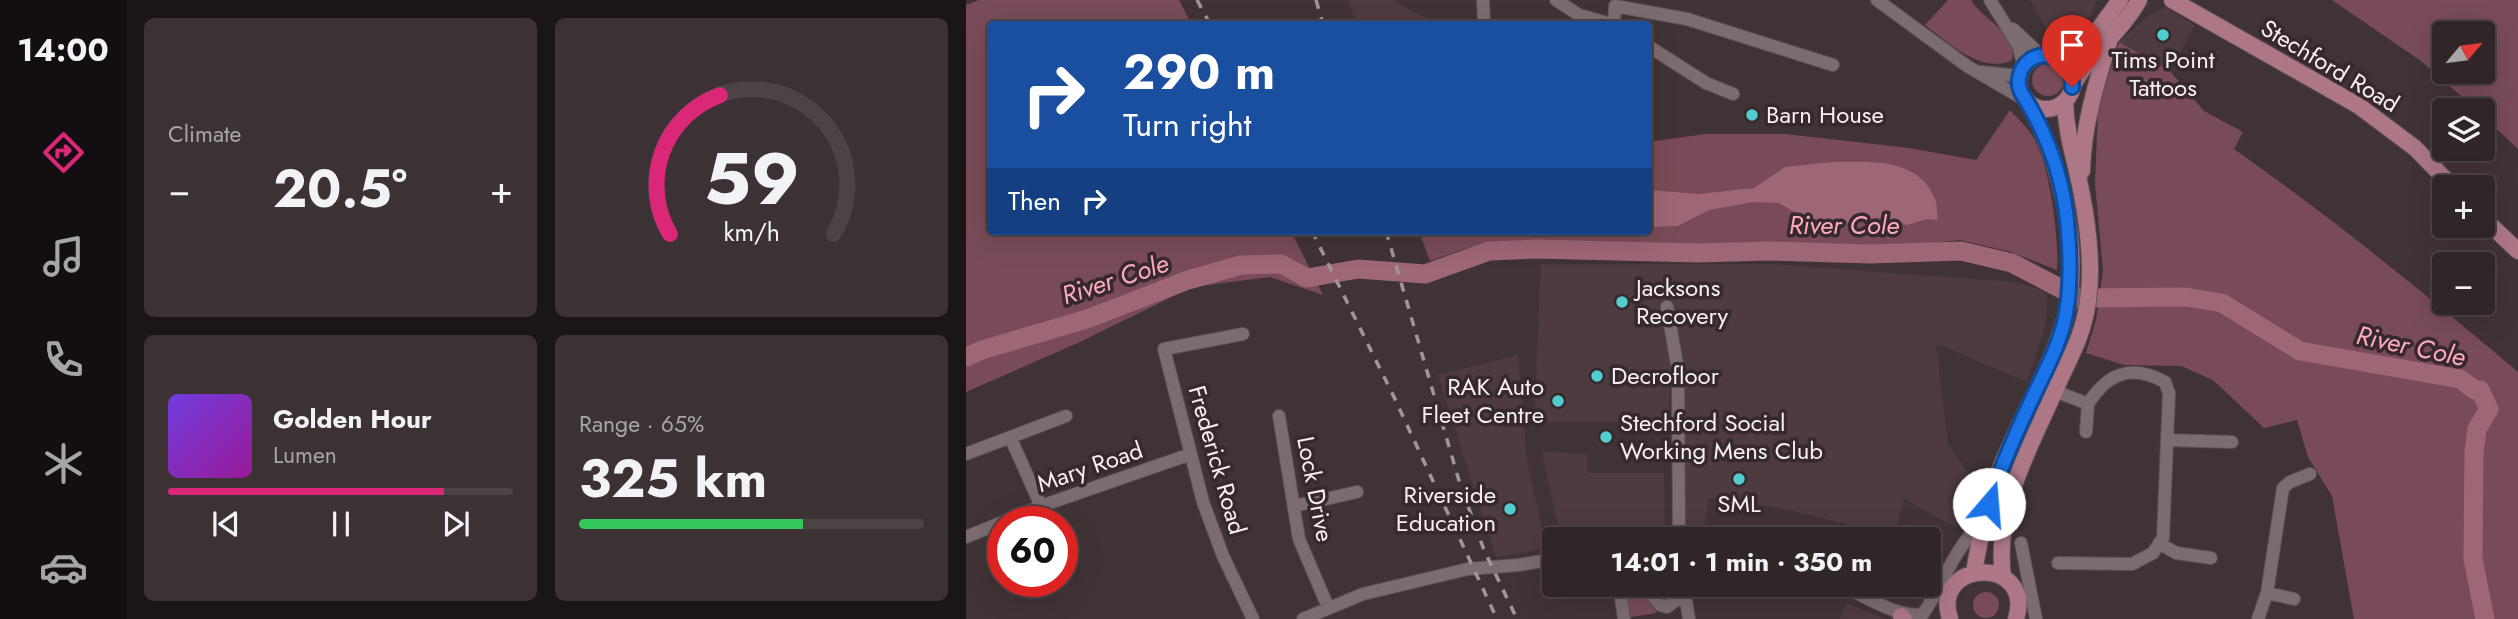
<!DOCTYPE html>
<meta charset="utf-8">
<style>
:root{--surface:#302628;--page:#3c3234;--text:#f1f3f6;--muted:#a8a5a8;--line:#4b4345;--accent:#db2777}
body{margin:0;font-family:Jost,sans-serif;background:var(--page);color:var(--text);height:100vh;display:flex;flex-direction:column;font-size:26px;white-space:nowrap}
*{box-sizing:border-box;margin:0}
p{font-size:23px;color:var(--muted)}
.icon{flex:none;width:38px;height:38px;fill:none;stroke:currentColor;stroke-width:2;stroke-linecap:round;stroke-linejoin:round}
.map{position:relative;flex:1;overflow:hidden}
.panel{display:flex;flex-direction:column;gap:18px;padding:18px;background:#1a1516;width:840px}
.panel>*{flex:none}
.top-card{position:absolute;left:21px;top:21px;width:665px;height:214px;border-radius:7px;box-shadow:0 7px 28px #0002,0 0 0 2px var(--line);background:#1a4fa0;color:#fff;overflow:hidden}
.needle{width:46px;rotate:61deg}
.controls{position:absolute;left:1466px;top:21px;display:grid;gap:14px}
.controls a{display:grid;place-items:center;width:63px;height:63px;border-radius:7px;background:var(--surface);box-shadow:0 7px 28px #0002,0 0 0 2px var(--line);font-size:35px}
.speed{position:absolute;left:21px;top:506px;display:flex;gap:14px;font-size:35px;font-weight:700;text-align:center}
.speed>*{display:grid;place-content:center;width:91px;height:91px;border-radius:50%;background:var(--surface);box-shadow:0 7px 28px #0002,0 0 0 2px var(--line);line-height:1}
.speed .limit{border:10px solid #d22;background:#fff;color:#111}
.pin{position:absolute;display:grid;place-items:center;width:60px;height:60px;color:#fff;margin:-72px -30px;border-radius:50% 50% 50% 0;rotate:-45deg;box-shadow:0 0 7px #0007}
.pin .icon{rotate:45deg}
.me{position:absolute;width:77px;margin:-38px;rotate:18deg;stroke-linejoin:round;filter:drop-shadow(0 0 5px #0008)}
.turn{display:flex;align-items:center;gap:24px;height:147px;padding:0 21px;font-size:32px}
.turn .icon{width:91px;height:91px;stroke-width:2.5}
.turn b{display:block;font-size:49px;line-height:60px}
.then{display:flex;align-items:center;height:66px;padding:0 21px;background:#0003;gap:14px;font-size:26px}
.big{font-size:52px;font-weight:700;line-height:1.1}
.panel .tile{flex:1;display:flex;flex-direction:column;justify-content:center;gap:10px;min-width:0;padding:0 24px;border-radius:10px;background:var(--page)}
.panel .dial{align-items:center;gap:0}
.dial svg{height:182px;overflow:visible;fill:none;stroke:var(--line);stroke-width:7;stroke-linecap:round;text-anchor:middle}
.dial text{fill:var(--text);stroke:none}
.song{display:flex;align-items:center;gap:21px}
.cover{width:84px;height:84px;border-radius:10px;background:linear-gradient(135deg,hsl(260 70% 55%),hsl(300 70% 35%))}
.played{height:7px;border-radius:4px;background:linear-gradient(90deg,var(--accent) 80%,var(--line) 80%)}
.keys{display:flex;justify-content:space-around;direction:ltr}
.heat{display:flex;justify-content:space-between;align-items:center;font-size:38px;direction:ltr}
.charge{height:10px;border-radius:5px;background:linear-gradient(90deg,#34c759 65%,var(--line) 0)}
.panel .tiles{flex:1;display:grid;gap:18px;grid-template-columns:repeat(2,1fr)}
.trip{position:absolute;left:576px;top:527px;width:399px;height:70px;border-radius:7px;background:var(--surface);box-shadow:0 7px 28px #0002,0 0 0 2px var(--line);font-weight:700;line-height:70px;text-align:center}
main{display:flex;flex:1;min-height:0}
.menu{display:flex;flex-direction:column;width:126px;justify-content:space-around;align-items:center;background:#130f10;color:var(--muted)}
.menu .icon{width:49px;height:49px}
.menu .active{color:var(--accent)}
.menu b{font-size:32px;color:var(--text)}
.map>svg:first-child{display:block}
</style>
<main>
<nav class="menu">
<b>14:00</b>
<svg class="icon active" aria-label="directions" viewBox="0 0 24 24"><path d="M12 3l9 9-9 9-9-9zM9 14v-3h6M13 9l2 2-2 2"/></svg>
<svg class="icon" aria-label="music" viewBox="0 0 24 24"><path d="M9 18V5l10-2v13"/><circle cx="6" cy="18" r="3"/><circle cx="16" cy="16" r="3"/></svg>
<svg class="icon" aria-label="phone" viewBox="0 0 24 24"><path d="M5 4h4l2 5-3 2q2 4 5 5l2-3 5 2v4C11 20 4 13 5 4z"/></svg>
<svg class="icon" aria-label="climate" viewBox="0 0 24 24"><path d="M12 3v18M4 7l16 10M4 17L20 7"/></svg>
<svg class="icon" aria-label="car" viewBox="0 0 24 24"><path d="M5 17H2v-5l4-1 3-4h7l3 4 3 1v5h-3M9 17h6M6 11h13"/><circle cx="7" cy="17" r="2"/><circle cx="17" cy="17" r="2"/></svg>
</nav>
<section class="panel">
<div class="tiles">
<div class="tile"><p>Climate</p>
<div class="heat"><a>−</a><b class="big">20.5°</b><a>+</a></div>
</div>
<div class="tile dial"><svg viewBox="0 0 100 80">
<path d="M14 69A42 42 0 1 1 86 69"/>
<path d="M14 69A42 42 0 0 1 36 8" stroke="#db2777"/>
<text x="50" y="56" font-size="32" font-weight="700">59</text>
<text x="50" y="72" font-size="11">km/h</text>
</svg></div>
<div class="tile">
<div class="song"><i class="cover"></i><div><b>Golden Hour</b><p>Lumen</p></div></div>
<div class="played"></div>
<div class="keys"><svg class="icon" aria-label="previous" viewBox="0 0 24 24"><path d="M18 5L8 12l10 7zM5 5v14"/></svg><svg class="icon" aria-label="pause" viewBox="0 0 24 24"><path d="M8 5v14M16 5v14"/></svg><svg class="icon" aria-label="next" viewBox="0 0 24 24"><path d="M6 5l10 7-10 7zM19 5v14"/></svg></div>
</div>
<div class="tile"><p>Range · 65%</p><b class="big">325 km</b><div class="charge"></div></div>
</div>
</section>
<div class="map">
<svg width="1552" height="619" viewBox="0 0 1552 619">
<rect width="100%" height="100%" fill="#403336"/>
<path fill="#4e3b40" d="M383 0H427L453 15 484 24H390Z
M1064 0H1131L1124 18 1111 36 1094 41 1082 31Z
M1199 7 1229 25 1204 71 1153 42 1182 16Z
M575 264H802L1050 282 1081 292 1080 323 1061 382 977 346 970 345 982 444 1004 476 1016 487 994 486 990 497 1002 509 991 528 938 499 928 536 823 510 775 501 743 498 736 539H720L718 368 705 366 702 422H568Z
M552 355 561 462 579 542 576 549 530 557 472 375Z
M576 452 621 454V473H698L699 539H595Z
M881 603 919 619H873Z"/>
<path fill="#794b58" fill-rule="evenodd" d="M13 0H213L225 24H24V231H325L357 295 304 277 226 287 114 342 0 392V5Z
M982 0H1005C1016 19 1052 34 1046 60 1016 75 982 42 959 25Z
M1366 0H1552V149L1517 116V110H1511L1455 61ZM1479 33H1517V72H1479Z
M1153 42 1204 71 1238 111 1277 132 1268 149C1367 219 1460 294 1552 372V619H1388L1366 496 1342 457 1331 420 1298 428 1247 380 1215 366 1158 365 1120 353 1130 320 1137 271 1129 183 1132 110Z
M1066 80a16 16 0 1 1 32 0a16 16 0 1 1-32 0Z
M1044 110C1051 118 1060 126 1066 135 1084 163 1093 237 1091 270L1045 252 994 240 923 248 876 249 786 243 694 246 557 243 502 248 464 261 453 231H682L683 142 739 134H819L943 148 1010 160Z
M685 585H707L708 593 703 599 695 597Z
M674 591 680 595 691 613 665 617 660 606 662 594Z
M1007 605a13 13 0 1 1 26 0a13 13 0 1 1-26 0Z"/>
<path fill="#9e6776" d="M867 162C904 162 952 157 969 199 972 206 970 213 972 220L961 219 941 225 919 217 876 224 845 222 813 203 787 202 743 210 712 226 683 227V190L733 194 788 188 819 167Z"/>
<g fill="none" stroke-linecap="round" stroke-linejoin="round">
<path stroke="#9e6776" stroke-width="19" d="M0 357 16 350 121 319 222 280 275 265 315 264 341 278 392 269 459 274 523 251 569 249 732 253 803 251 904 254 995 251 1046 263 1113 298 1220 297 1256 303 1334 351 1494 379 1509 390H1514L1523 409 1511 429 1508 452 1507 559 1519 619"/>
<defs>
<path id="minor" d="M517 0 518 24
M590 0 613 15 645 24
M911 0 1001 66 1059 100
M1024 0 1052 45 1058 67
M648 24 649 6 721 19 867 65
M1047 29 1076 56
M682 46 740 83 767 94
M1015 72 1053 76
M701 307 712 370 713 539
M277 334 198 349 237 502 257 556 287 619
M1089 391 1122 404C1142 372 1166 364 1199 382L1203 393 1197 538 1187 553 1166 564 1092 563
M313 416 333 539 362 607
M1120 432 1122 404
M45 439 75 506
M1201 440 1266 442
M0 454 100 416
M328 506 391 492
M37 522 75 506 225 454
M0 537 37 522
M1055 543 1070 619
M1193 543 1210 553 1245 558
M872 584C896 594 932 619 957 614 978 583 988 547 1017 522
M718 588 723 619
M1301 593 1328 599
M337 619 397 594 502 569 553 565 588 559
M658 619 655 598 665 588 679 587 694 605 701 607 712 599 718 589
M1292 619 1301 593 1317 488 1324 482 1344 474"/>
<path id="major" d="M1206 0 1393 106 1449 148 1487 187
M1053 82a27 27 0 1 1 54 0a27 27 0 1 1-54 0Z
M1093 59 1132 30 1154 0
M1106 87C1123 54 1155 33 1173 0
M1116 171C1117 126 1130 84 1143 42
M1517 218 1552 251
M1008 572C1014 537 1021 503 1034 469 1054 418 1084 371 1099 318 1117 253 1094 160 1062 103
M1037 577C1028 506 1064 449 1091 386 1105 355 1117 336 1122 301 1127 266 1122 225 1115 190 1109 159 1100 135 1099 102
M935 616 938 619
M984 619C964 559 1069 555 1050 619"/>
</defs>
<use href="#minor" stroke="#5d5154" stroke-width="14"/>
<use href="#major" stroke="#5d5154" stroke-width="18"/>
<use href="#minor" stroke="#7b6c70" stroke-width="12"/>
<use href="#major" stroke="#ad7786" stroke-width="16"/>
<path stroke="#a09698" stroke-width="3.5" stroke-dasharray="9 9" stroke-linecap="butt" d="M231 0 244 24
M350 0 357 24
M346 231 428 397 531 619
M420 231 494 484 518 550 551 619"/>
</g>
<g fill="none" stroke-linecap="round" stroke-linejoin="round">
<defs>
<path id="route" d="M1023 504C1034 469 1049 435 1065 401 1078 373 1095 343 1100 313 1106 279 1104 246 1100 212 1095 175 1082 139 1064 107 1059 97 1051 91 1053 78 1059 44 1108 50 1106 87"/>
</defs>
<use href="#route" stroke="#114b97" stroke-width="18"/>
<use href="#route" stroke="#1a73e8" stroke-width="12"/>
</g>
<g fill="#52cdcf" stroke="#35292c" stroke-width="2.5">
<circle cx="1197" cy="35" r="7"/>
<circle cx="786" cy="115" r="7"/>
<circle cx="656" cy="302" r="7"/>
<circle cx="631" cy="376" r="7"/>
<circle cx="592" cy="401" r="7"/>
<circle cx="640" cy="437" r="7"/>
<circle cx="773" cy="479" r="7"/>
<circle cx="544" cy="509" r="7"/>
</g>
<g text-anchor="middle" stroke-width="7" stroke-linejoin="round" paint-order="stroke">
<g font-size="24" fill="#f8eff1" stroke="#35292c" text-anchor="start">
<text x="1197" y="68" text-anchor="middle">Tims Point<tspan x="1197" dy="28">Tattoos</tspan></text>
<text x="800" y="123">Barn House</text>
<text x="670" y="296">Jacksons<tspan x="670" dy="28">Recovery</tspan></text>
<text x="645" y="384">Decrofloor</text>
<text x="578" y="395" text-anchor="end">RAK Auto<tspan x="578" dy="28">Fleet Centre</tspan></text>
<text x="654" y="431">Stechford Social<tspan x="654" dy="28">Working Mens Club</tspan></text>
<text x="530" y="503" text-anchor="end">Riverside<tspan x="530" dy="28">Education</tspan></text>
<text x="773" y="512" text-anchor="middle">SML</text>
</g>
<g font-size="24" fill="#f8eff1" stroke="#35292c">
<text transform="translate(1364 66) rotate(31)" y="8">Stechford Road</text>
<text transform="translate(251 460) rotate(74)" y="8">Frederick Road</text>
<text transform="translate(124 467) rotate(-19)" y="8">Mary Road</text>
<text transform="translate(349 489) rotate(79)" y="8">Lock Drive</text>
</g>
<g font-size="26" font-style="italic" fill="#fea9bf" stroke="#35292c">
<text x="878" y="234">River Cole</text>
<text transform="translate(149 279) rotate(-18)" y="9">River Cole</text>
<text transform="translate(1445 346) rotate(12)" y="9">River Cole</text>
</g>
</g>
</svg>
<div class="controls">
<a><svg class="needle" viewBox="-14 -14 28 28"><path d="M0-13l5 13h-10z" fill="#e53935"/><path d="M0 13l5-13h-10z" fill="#a8a5a8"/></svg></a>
<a><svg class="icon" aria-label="layers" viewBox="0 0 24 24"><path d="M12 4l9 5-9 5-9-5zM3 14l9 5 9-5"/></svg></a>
<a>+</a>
<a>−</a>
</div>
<div class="speed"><div class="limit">60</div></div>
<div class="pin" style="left:1106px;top:87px;background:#d93025"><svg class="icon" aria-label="arrive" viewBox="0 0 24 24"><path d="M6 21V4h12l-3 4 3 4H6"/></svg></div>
<svg class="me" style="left:1023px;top:504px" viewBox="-20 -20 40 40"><circle r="19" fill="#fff"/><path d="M0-13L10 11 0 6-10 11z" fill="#1a73e8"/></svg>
<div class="trip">14:01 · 1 min · 350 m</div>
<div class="top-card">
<div class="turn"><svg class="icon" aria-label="right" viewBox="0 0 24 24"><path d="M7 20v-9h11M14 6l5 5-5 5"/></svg><div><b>290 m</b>Turn right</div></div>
<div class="then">Then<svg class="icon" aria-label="right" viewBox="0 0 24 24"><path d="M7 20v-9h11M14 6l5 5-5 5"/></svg></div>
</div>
</div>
</main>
